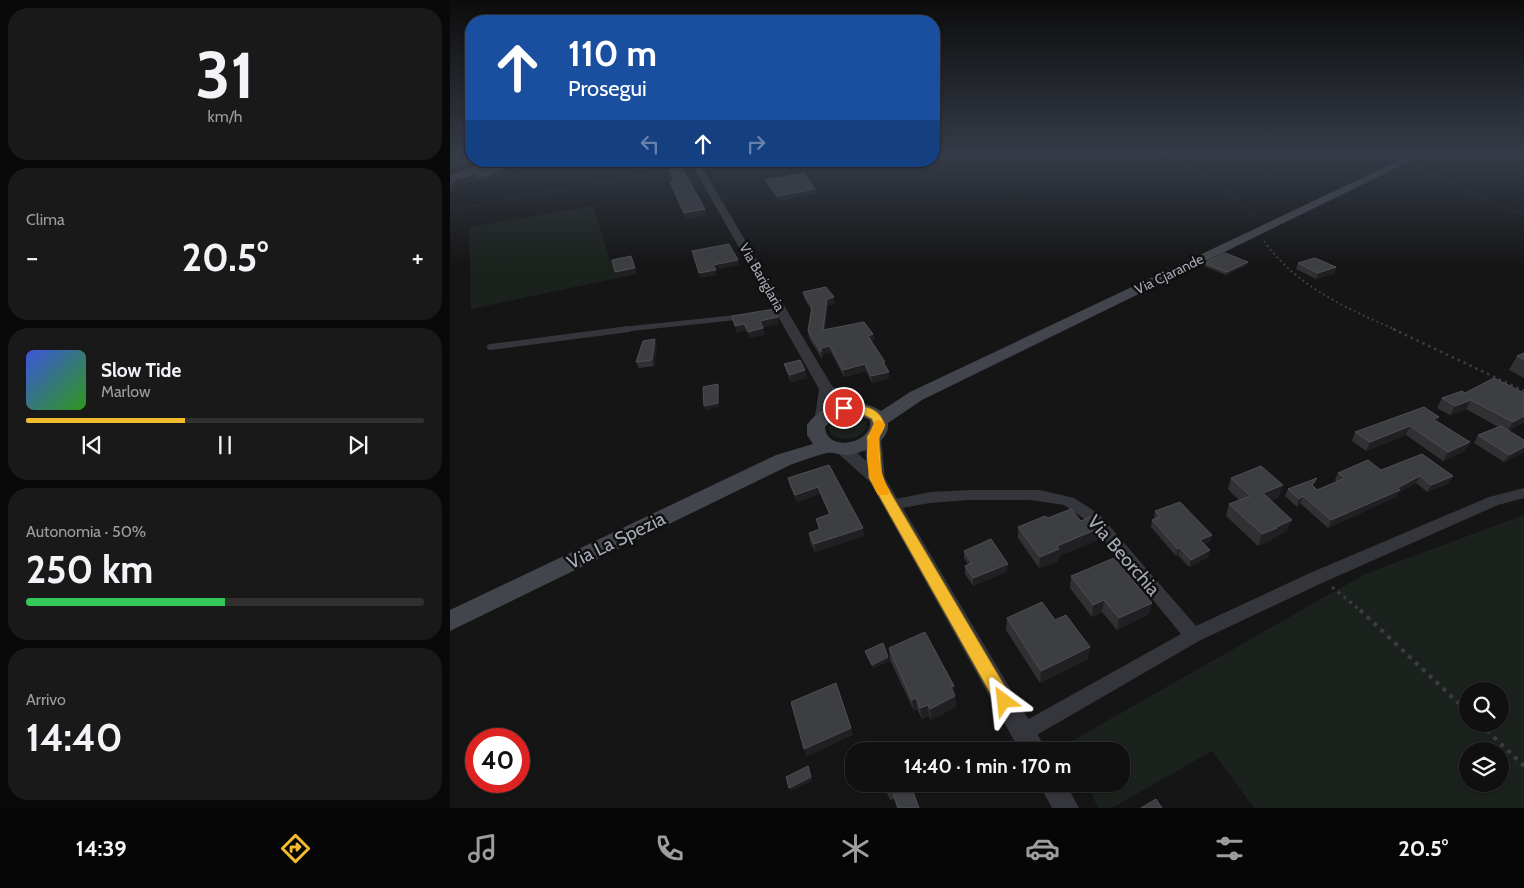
<!DOCTYPE html>
<html lang="it">
<meta charset="utf-8">
<style>
:root{--surface:#101010;--page:#191919;--text:#f1f3f6;--muted:#9c9d9f;--line:#303030;--accent:#f4bb2f}
body{margin:0;font-family:Cabin,sans-serif;background:var(--page);color:var(--text);height:100vh;display:flex;flex-direction:column;font-size:19px;white-space:nowrap}
*{box-sizing:border-box;margin:0}
p{font-size:16px;color:var(--muted)}
.icon{flex:none;width:28px;height:28px;fill:none;stroke:currentColor;stroke-width:2;stroke-linecap:round;stroke-linejoin:round}
.map{position:relative;flex:1;overflow:hidden}
.details{display:flex;flex-direction:column;gap:8px;padding:8px;background:#090909;width:450px}
.details>*{flex:none}
.top-card{position:absolute;left:15px;top:15px;width:475px;height:152px;border-radius:20px;box-shadow:0 1px 4px #0004,0 0 0 1px var(--line);background:#1a4fa0;color:#fff;overflow:hidden}
.tools{position:absolute;left:1009px;top:682px;display:grid;gap:10px}
.tools a{display:grid;place-items:center;width:50px;height:50px;border-radius:50%;background:var(--surface);box-shadow:0 1px 4px #0004,0 0 0 1px var(--line);font-size:25px}
.speed{position:absolute;left:15px;top:728px;display:flex;gap:10px;font-size:25px;font-weight:700;text-align:center}
.speed>*{display:grid;place-content:center;width:65px;height:65px;border-radius:50%;background:var(--surface);box-shadow:0 1px 4px #0004,0 0 0 1px var(--line);line-height:1}
.speed .limit{border:8px solid #d22;background:#fff;color:#111}
.pin{position:absolute;display:grid;place-items:center;width:42px;height:42px;color:#fff;margin:-21px;border:2px solid #fff;border-radius:50%;box-shadow:0 1px 5px #0007}
.me{position:absolute;width:55px;margin:-28px;rotate:330deg;stroke-linejoin:round;filter:drop-shadow(0 0 4px #0008)}
.turn{display:flex;align-items:center;gap:18px;height:105px;padding:0 20px;font-size:22px}
.turn .icon{width:65px;height:65px;stroke-width:2.5}
.turn b{display:block;font-size:35px;line-height:42px}
.lanes{display:flex;align-items:center;height:48px;padding:0 20px;background:#0003;justify-content:center;gap:25px;direction:ltr}
.lanes .off{opacity:.35}
.big{font-size:38px;font-weight:700;line-height:1.1}
.details .tile{flex:1;display:flex;flex-direction:column;justify-content:center;gap:8px;min-width:0;padding:0 18px;border-radius:20px;background:var(--page)}
.details .dial{align-items:center;gap:0}
.dial b{font-size:65px;line-height:1}
.song{display:flex;align-items:center;gap:15px}
.cover{width:60px;height:60px;border-radius:8px;background:linear-gradient(135deg,hsl(230 70% 55%),hsl(110 70% 35%))}
.played{height:5px;border-radius:2px;background:linear-gradient(90deg,var(--accent) 40%,var(--line) 40%)}
.keys{display:flex;justify-content:space-around;direction:ltr}
.heat{display:flex;justify-content:space-between;align-items:center;font-size:28px;direction:ltr}
.charge{height:8px;border-radius:4px;background:linear-gradient(90deg,#34c759 50%,var(--line) 0)}
.trip{position:absolute;left:395px;top:742px;width:285px;height:50px;border-radius:20px;background:var(--surface);box-shadow:0 1px 4px #0004,0 0 0 1px var(--line);font-weight:700;line-height:50px;text-align:center}
.tab-bar{display:flex;height:80px;justify-content:space-around;align-items:center;background:#060606;color:var(--muted)}
.tab-bar .icon{width:35px;height:35px}
.tab-bar .selected{color:var(--accent)}
.tab-bar b{font-size:22px;color:var(--text)}
main{display:flex;flex:1;min-height:0}
.map>svg:first-child{display:block}
</style>
<main>
<section class="details">
<div class="tile dial"><b>31</b><p>km/h</p></div>
<div class="tile"><p>Clima</p>
<div class="heat"><a>−</a><b class="big">20.5°</b><a>+</a></div>
</div>
<div class="tile">
<div class="song"><i class="cover"></i><div><b>Slow Tide</b><p>Marlow</p></div></div>
<div class="played"></div>
<div class="keys"><svg class="icon" aria-label="previous" viewBox="0 0 24 24"><path d="M18 5L8 12l10 7zM5 5v14"/></svg><svg class="icon" aria-label="pause" viewBox="0 0 24 24"><path d="M8 5v14M16 5v14"/></svg><svg class="icon" aria-label="next" viewBox="0 0 24 24"><path d="M6 5l10 7-10 7zM19 5v14"/></svg></div>
</div>
<div class="tile"><p>Autonomia · 50%</p><b class="big">250 km</b><div class="charge"></div></div>
<div class="tile"><p>Arrivo</p><b class="big">14:40</b></div>
</section>
<div class="map">
<svg width="1074" height="808" viewBox="0 0 1074 808">
<rect width="100%" height="100%" fill="#151516"/>
<path fill="#1b211c" fill-rule="evenodd" d="M143 206 160 261 175 258 183 263 187 274 21 309 19 227Z
M401 414 410 416 416 421 417 427C411 439 394 442 382 435L378 429C381 418 391 415 401 414Z
M1074 515V808H804L762 751 662 808H648L637 784H671V751H622L618 743 915 574ZM1018 691H1050V724H1018ZM1018 751H1050V784H1018Z"/>
<g fill="none" stroke-linecap="round" stroke-linejoin="round">
<path stroke="#3b3d43" stroke-width="1" stroke-dasharray="1 2.5" stroke-linecap="butt" d="M709 153C746 169 781 188 807 220
M932 153 940 156
M979 161 1001 153
M966 167 1038 201 1074 215
M0 210 221 170"/>
<path stroke="#3b3d43" stroke-width="2" stroke-dasharray="2 3" stroke-linecap="butt" d="M814 241C847 287 896 308 946 330"/>
<path stroke="#3b3d43" stroke-width="2.5" stroke-dasharray="2.5 4" stroke-linecap="butt" d="M943 329 1074 391"/>
<path stroke="#3b3d43" stroke-width="3" stroke-dasharray="3 4.5" stroke-linecap="butt" d="M882 587 911 611"/>
<path stroke="#3b3d43" stroke-width="4" stroke-dasharray="4 5.5" stroke-linecap="butt" d="M910 610 1018 712
M1030 724 1074 766"/>
<path stroke="#35363c" stroke-width="5" d="M167 330 291 317"/>
<path stroke="#35363c" stroke-width="6" d="M40 347 179 329"/>
<path fill="#35363c" fill-rule="evenodd" d="M1074 488V498L1048 505 872 583 749 641 573 743 566 740 563 733 566 726 731 634 639 522 614 505 581 500H519L480 503 441 510 436 509 434 505 436 501 480 492 519 490H590L624 498 649 514 746 626 860 573 1039 497Z"/>
<path fill="#35363c" fill-rule="evenodd" d="M240 161H248L382 386 407 405 410 408 407 411H397L382 401 381 417 378 420H368L365 417 369 389Z
M423 432 429 433 431 437 435 478 592 742 595 751H570L420 482 382 448 384 444C397 441 407 453 416 461L415 437 417 433Z
M589 784H616L629 808H602Z"/>
<path fill="#43454c" fill-rule="evenodd" d="M965 153H977L472 400 438 423C440 443 412 454 396 455 389 455 383 452 377 453 364 456 352 461 340 465L0 631V610L326 455 363 444 357 435V425C373 401 407 396 431 411L460 392ZM394 413 409 415 420 420C424 444 376 453 375 427L386 416Z"/>
</g>
<path fill="#313134" d="M41 161H82L37 181 27 179 9 185 0 192V176Z
M219 170 257 215 236 219 222 187 220 182 223 181Z
M316 180 365 189 366 193 329 201 317 184Z
M798 262 797 265 776 275 754 266V263Z
M848 263 886 267 884 274 866 279 846 269Z
M353 292 384 304 378 305 375 330 423 334 424 341H421L436 368 439 378 422 383 416 371 394 377 381 352 372 355V359L359 338 358 331 361 310 354 298Z
M207 345 204 366 189 368 186 362Z
M1074 353V378L1059 370 1067 356Z
M334 364 355 370 357 378 341 382 336 371Z
M1015 393H1074V422L1059 431 1074 440V452L1054 462 1024 443 1028 435 1048 427 1016 409 1000 415 987 408 992 398Z
M987 421 1020 442 1015 451 993 461 956 435 916 451 902 441 905 432Z
M379 465 414 536 365 552 360 541 359 533 369 530 366 519 379 514 370 494 347 502 340 486 338 478Z
M931 470 1003 476 999 483 977 492 966 483 948 493 946 497 878 528 850 503 847 507 835 496 838 489 864 486 867 490 887 482 885 480 888 473Z
M781 478 829 497 821 500 837 531 823 538 822 540 808 546 776 516 779 504 789 500 778 489Z
M705 511 762 535 760 542 754 544 758 557 739 567 728 555 726 556 701 527 702 520 705 519 704 518Z
M598 518 631 521 652 527 650 539 609 556 608 561 589 568 568 538V527Z
M514 551 557 572 523 586 515 574V566L518 564 514 558Z
M621 576 702 603 699 614 667 630 652 612 642 617 620 588Z
M557 618 605 620 638 659 590 683 556 630Z
M439 648 504 694 505 696 506 707 481 720 479 716 472 719 467 709 464 711 440 660Z
M415 651 439 661 423 668 416 655Z
M433 784H460L469 808H447L444 799 440 800Z"/>
<path fill="#202022" d="M21 161H35L0 174V168Z
M69 161H82L37 181 35 176Z
M25 174 27 179 9 185 0 192V185L7 179Z
M365 189 366 193 329 201 328 196Z
M255 209 257 215 236 219 234 213Z
M288 260 289 265 264 270 263 265Z
M798 262 797 265 776 275 777 272Z
M886 267 884 274 866 279 868 273Z
M185 268 187 274 167 278 165 272Z
M266 270 267 275 251 278 249 273Z
M384 297V304L378 305 374 337 373 330 377 299Z
M328 317 329 324 311 328 310 321Z
M294 324 296 331 286 333 285 326Z
M313 328 315 335 299 338 298 332Z
M423 334 424 341 418 342V336Z
M205 339 207 345 204 366 202 360Z
M380 346 381 352 372 355V359L371 352V348Z
M415 364 416 371 394 377 393 370Z
M355 370 357 378 341 382 340 375Z
M439 372V378L422 383 421 376Z
M268 384 269 387V407L256 410 254 406Z
M1021 400 1016 409 1000 415 1005 406Z
M1074 416V422L1057 432 1063 422Z
M989 417 985 425 983 419Z
M960 426 956 435 916 451 920 442Z
M1020 442 1015 451 993 461 998 452Z
M1074 447V452L1054 462 1059 455Z
M970 476 966 483 948 493 946 497 878 528 881 520 947 488Z
M1003 476 999 483 977 492 981 485Z
M867 478 864 486 859 492 862 485Z
M833 485 829 497 809 505 813 493Z
M368 487 370 494 347 502 345 495Z
M853 496 850 503 847 507 849 499Z
M842 520 837 531 823 538 822 540 808 546 812 534 826 527Z
M652 527 650 539 609 556 608 561 589 568 590 557 607 546Z
M413 528 414 536 365 552 364 544Z
M762 535 760 542 748 547 750 540Z
M730 548 728 555 726 556 728 549Z
M760 550 758 557 739 567 741 560Z
M558 564 557 572 523 586V578Z
M654 600 652 612 642 617 643 605Z
M702 603 699 614 667 630 669 618Z
M640 647 638 659 590 683 591 671Z
M438 657 439 661 423 668 422 665Z
M504 686 506 707 481 720 480 709 501 687Z
M466 698 467 709 464 711 462 700Z
M478 705 479 716 472 719 470 708Z
M401 728 403 735 356 757 354 749Z
M361 777 362 781 341 791 339 788Z"/>
<path fill="#3d3e42" stroke="#4e4f54" d="M0 153H21V161L0 168Z
M41 161H69L35 176 25 174 7 179 0 185V176Z
M232 168 255 209 234 213 220 182 224 181 219 170Z
M354 173 365 189 328 196 316 180Z
M279 244 288 260 263 265 266 270 249 273 242 251Z
M775 253 798 262 777 272 754 263Z
M181 256 185 268 165 272 162 260Z
M865 258 886 267 868 273 848 263Z
M376 287 384 297 377 299 373 330 414 322 423 334 418 336 435 362H433L439 372 421 376 415 364 393 370 380 346 371 348V352L358 331 362 307 353 292Z
M324 309 328 317 310 321 313 328 298 332 294 324 285 326 282 316Z
M205 339 202 360 186 362 193 341Z
M1074 353V360L1067 356Z
M350 360 355 370 340 375 334 364Z
M1044 378 1074 393V416L1063 422 1021 400 1005 406 992 398 1012 391 1015 393Z
M268 384V403L254 406 253 387Z
M974 407 989 417 983 419 1020 442 998 452 960 426 920 442 905 432Z
M1051 426 1074 440V447L1059 455 1028 435Z
M972 454 1003 476 981 485 970 476 947 488 950 490 881 520 853 496 849 499 838 489 867 478 862 485 867 490 895 478 888 473 918 460 931 470Z
M379 465 413 528 364 544 359 533 370 529 366 519 380 514 368 487 345 495 338 478Z
M811 466 833 485 813 493 842 520 826 527 827 528 812 534 779 504 800 496 781 478Z
M730 502 762 535 750 540 760 550 741 560 730 548 728 549 702 520 710 517 705 511Z
M621 509 631 521 642 516 652 527 607 546 609 549 590 557 568 527 595 516 598 518Z
M541 539 558 564 523 578 515 566 522 563 514 551Z
M664 558 702 603 669 618 654 600 643 605 621 576Z
M592 602 605 620 616 615 640 647 591 671 557 618Z
M475 632 504 686 501 687 505 696 480 709 478 705 470 708 466 698 462 700 439 648Z
M433 643 438 657 422 665 415 651Z
M386 683 401 728 354 749 341 702Z
M358 766 361 777 339 788 336 777Z
M435 784H460L469 808H448L443 792 438 793Z
M706 799 712 808H691Z"/>
<linearGradient id="sky" x2="0" y2="1"><stop stop-color="#0c0c0c"/><stop offset="0.58" stop-color="#353b47"/><stop offset="1" stop-color="#353b47" stop-opacity="0"/></linearGradient>
<rect width="1074" height="266" fill="url(#sky)"/>
<path fill="#f4bb2f" stroke="#9f7a1f" d="M394 405C412 405 429 406 435 425L429 437 432 478 560 695 563 701 560 707 554 709 548 707 419 478 417 437 424 425 422 419 409 412 389 411 388 408 389 406Z"/>
<path fill="#f59e0b" d="M429 420 435 424C435 430 430 434 429 439 427 456 431 477 440 491L438 495H428C415 472 413 444 425 421Z"/>
<g text-anchor="middle" stroke-width="5" stroke-linejoin="round" paint-order="stroke">
<g font-size="14" fill="#a6aab7" stroke="#101011">
<text transform="translate(719 274) rotate(-26)" y="5">Via Cjarande</text>
<text transform="translate(312 277) rotate(60)" y="5">Via Bariglaria</text>
</g>
<g font-size="19" fill="#a6aab7" stroke="#101011">
<text transform="translate(166 540) rotate(-26)" y="7">Via La Spezia</text>
<text transform="translate(674 555) rotate(49)" y="7">Via Beorchia</text>
</g>
</g>
</svg>
<div class="tools">
<a><svg class="icon" aria-label="search" viewBox="0 0 24 24"><circle cx="10" cy="10" r="6"/><path d="M15 15l6 6"/></svg></a>
<a><svg class="icon" aria-label="layers" viewBox="0 0 24 24"><path d="M12 4l9 5-9 5-9-5zM3 14l9 5 9-5"/></svg></a>
</div>
<div class="speed"><div class="limit">40</div></div>
<div class="pin" style="left:394px;top:408px;background:#d93025"><svg class="icon" aria-label="arrive" viewBox="0 0 24 24"><path d="M6 21V4h12l-3 4 3 4H6"/></svg></div>
<svg class="me" style="left:554px;top:701px" viewBox="-20 -20 40 40"><path d="M0-17L14 15 0 8-14 15z" fill="#f4bb2f" stroke="#fff" stroke-width="4"/></svg>
<div class="trip">14:40 · 1 min · 170 m</div>
<div class="top-card">
<div class="turn"><svg class="icon" aria-label="ahead" viewBox="0 0 24 24"><path d="M12 20V5M6 11l6-6 6 6"/></svg><div><b>110 m</b>Prosegui</div></div>
<div class="lanes"><svg class="icon off" aria-label="left" viewBox="0 0 24 24"><path d="M17 20v-9H6M10 6l-5 5 5 5"/></svg><svg class="icon" aria-label="ahead" viewBox="0 0 24 24"><path d="M12 20V5M6 11l6-6 6 6"/></svg><svg class="icon off" aria-label="right" viewBox="0 0 24 24"><path d="M7 20v-9h11M14 6l5 5-5 5"/></svg></div>
</div>
</div>
</main>
<nav class="tab-bar">
<b>14:39</b>
<svg class="icon selected" aria-label="directions" viewBox="0 0 24 24"><path d="M12 3l9 9-9 9-9-9zM9 14v-3h6M13 9l2 2-2 2"/></svg>
<svg class="icon" aria-label="music" viewBox="0 0 24 24"><path d="M9 18V5l10-2v13"/><circle cx="6" cy="18" r="3"/><circle cx="16" cy="16" r="3"/></svg>
<svg class="icon" aria-label="phone" viewBox="0 0 24 24"><path d="M5 4h4l2 5-3 2q2 4 5 5l2-3 5 2v4C11 20 4 13 5 4z"/></svg>
<svg class="icon" aria-label="climate" viewBox="0 0 24 24"><path d="M12 3v18M4 7l16 10M4 17L20 7"/></svg>
<svg class="icon" aria-label="car" viewBox="0 0 24 24"><path d="M5 17H2v-5l4-1 3-4h7l3 4 3 1v5h-3M9 17h6M6 11h13"/><circle cx="7" cy="17" r="2"/><circle cx="17" cy="17" r="2"/></svg>
<svg class="icon" aria-label="filters" viewBox="0 0 24 24"><path d="M4 7h16M4 17h16"/><circle cx="9" cy="7" r="2"/><circle cx="15" cy="17" r="2"/></svg>
<b>20.5°</b>
</nav>
